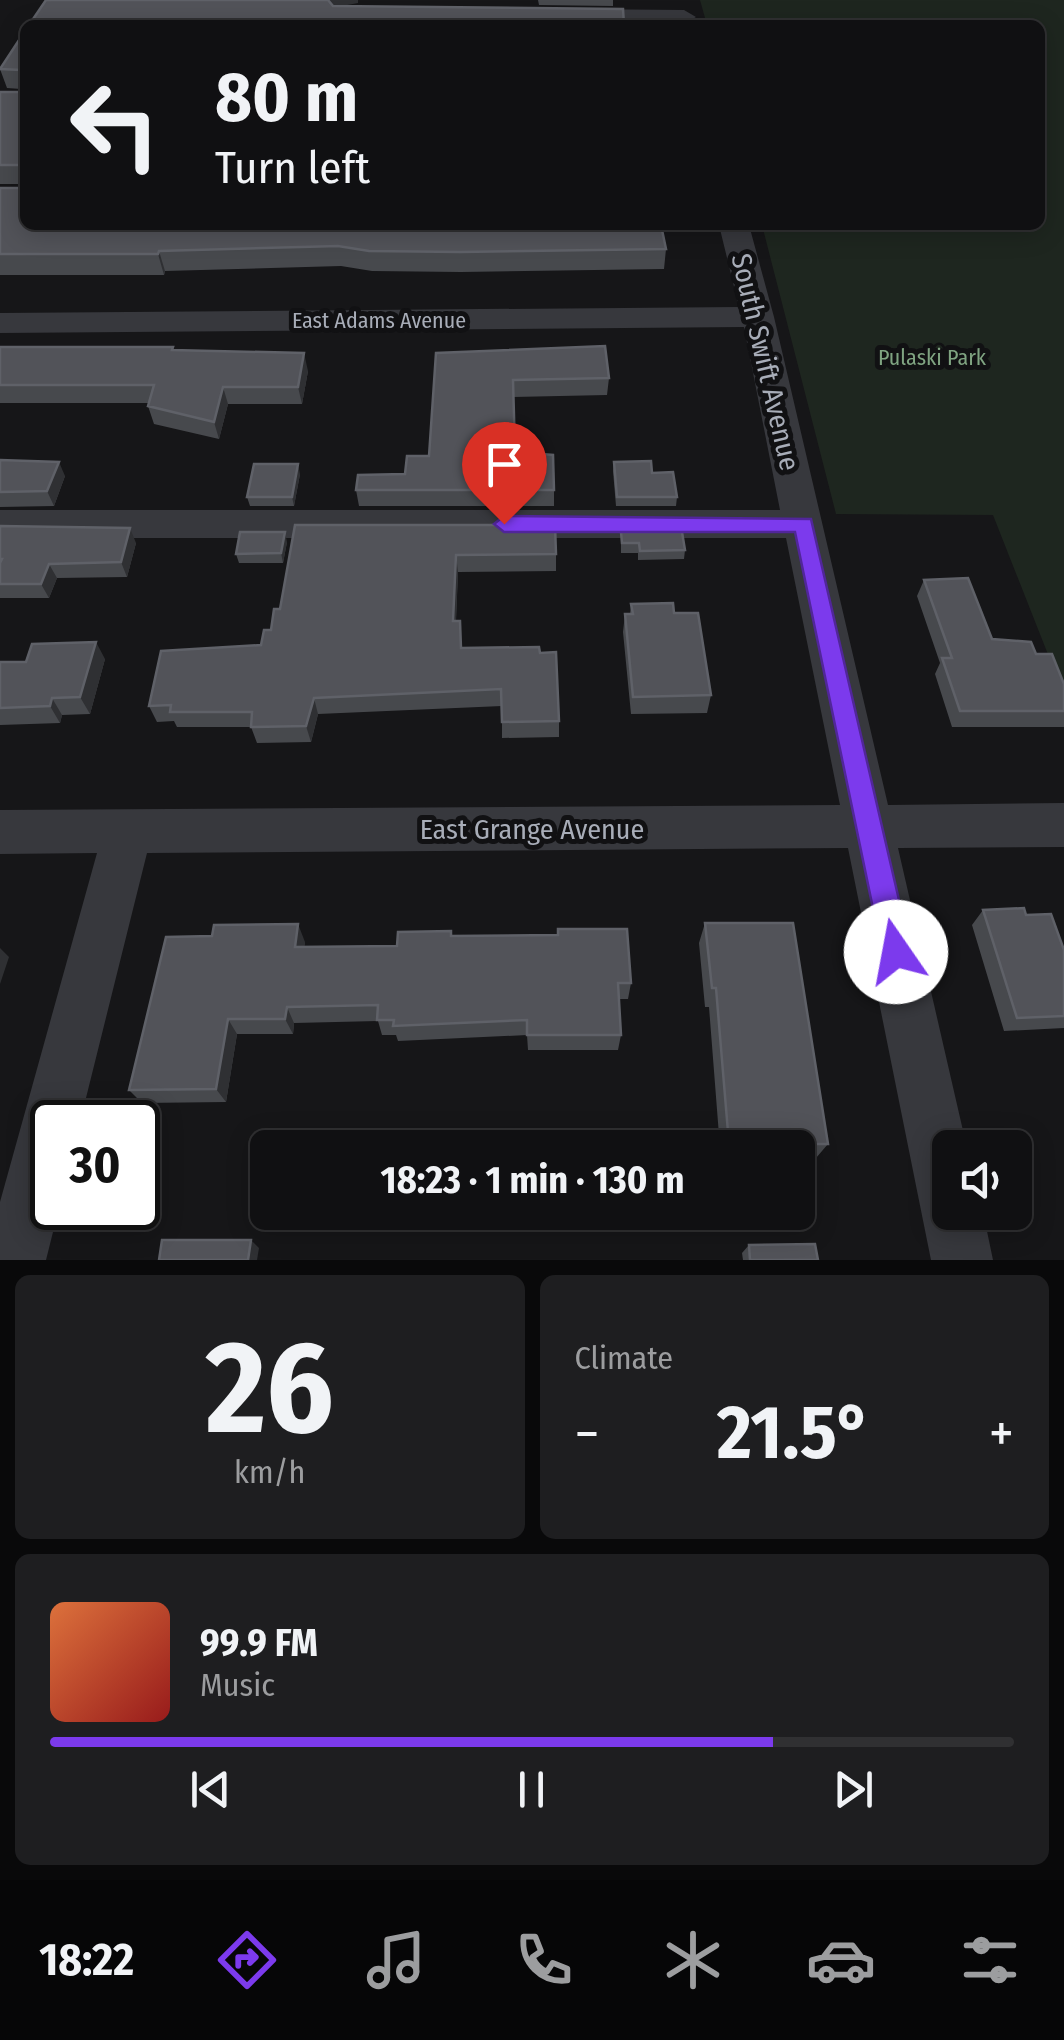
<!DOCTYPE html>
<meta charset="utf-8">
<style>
:root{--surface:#101012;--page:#1e1e20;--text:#f1f3f6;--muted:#9c9d9f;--line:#303032;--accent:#7c3aed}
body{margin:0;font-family:"Fira Sans Condensed",sans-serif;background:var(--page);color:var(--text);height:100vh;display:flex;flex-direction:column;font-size:38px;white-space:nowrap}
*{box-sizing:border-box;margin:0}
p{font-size:32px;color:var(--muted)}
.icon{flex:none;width:55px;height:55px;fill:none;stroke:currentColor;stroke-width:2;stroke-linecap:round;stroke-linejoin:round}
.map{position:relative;height:1260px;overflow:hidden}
.details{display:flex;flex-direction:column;gap:15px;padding:15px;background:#09090a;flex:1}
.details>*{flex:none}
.top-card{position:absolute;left:20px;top:20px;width:1025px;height:210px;border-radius:15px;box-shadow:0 5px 25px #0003,0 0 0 2px var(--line);background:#101012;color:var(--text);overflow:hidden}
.tools{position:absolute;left:932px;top:1130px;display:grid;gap:20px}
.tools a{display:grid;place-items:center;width:100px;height:100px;border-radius:15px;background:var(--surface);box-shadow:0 5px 25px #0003,0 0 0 2px var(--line);font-size:50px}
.speed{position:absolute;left:30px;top:1100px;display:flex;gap:20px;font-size:50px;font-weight:700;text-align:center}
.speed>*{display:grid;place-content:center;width:130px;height:130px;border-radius:50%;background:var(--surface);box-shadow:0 5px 25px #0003,0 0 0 2px var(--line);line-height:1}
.speed .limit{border:5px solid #111;border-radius:15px;background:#fff;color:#111}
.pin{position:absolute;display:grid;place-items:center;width:85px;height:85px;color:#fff;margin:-102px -42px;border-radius:50% 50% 50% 0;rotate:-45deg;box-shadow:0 0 10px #0007}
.pin .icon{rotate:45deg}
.me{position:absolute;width:110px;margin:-55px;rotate:348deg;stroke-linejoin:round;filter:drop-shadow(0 0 8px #0008)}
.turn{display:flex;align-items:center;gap:35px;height:210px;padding:0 30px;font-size:45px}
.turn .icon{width:130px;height:130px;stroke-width:2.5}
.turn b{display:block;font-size:70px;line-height:85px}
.big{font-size:75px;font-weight:700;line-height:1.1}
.details .card{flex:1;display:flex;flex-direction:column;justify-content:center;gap:15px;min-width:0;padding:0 35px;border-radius:15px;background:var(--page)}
.details .dial{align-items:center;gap:0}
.dial b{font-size:130px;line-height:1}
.song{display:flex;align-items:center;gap:30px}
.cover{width:120px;height:120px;border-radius:15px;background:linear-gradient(135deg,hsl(20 70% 55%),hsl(0 70% 35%))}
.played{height:10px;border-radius:5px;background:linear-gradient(90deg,var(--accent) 75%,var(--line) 75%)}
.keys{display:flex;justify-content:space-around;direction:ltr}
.heat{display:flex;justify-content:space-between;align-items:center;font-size:55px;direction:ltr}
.details .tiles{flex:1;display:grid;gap:15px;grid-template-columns:1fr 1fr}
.card:last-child{grid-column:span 2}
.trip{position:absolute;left:250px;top:1130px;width:565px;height:100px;border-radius:15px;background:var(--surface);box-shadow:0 5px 25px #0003,0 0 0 2px var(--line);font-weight:700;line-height:100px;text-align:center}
.menu{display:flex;height:160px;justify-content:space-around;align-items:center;background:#060607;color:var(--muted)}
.menu .icon{width:70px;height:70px}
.menu .current{color:var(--accent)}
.menu b{font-size:45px;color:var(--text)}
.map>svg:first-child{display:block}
</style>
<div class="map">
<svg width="1064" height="1260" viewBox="0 0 1064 1260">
<rect width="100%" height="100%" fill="#161618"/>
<path fill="#1e261f" d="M700 0H1064V695L993 515 836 514 762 225H1040V25H707Z"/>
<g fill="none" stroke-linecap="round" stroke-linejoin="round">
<path fill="#37383d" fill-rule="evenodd" d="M569 9 684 10 696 17 684 24 561 21 557 16 561 11Z
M719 225H749L774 317 888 805 1064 803V847L898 848 967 1148H950V1212H983L993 1260H931L848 848 147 853 80 1122H52V1208H59L46 1260H0V1202L97 853 0 854V810L840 805 786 538H0V510H780L744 327 0 333V313L739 307Z"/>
</g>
<path fill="#47494d" d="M538 0H613V6L539 5Z
M25 31 666 249 664 269 461 272 372 271 341 266 165 271 164 275H0V188H20V184H0V92H21V89L7 88 0 69Z
M0 347 174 350 308 371 302 404H228L219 439 154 424 148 406 149 403H0Z
M436 353 609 378 607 395 513 397 515 452 554 490V506H359L356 490 405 474 429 456Z
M0 460 65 476 54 506 0 507Z
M614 462 652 473 677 497 676 506H616L613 471Z
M300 474 294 506H250L247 497Z
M295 525 556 554V571L458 572 456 621 462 648 540 653 559 721V737L502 738V706L318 714 311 742 257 743 251 727H177L174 721 157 722 149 706 261 645 271 630 280 609Z
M0 526 136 543 127 577 57 578 49 598H0Z
M621 532 685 550 684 559 638 560V553H621Z
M287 542 283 563H239L236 554Z
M924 580 992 639 1036 654 1064 684V727H952L935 674 940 663 917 596Z
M631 604 674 613 711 695 707 713 631 714 623 632 625 614H630Z
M105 659 90 714 62 715 60 723 0 725V662Z
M983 910 1026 915 1064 950V1028L1004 1031 972 925Z
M705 923 828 1144 816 1158H798V1148H720L709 1007H705L699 943Z
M451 931 452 936 631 983 628 999H619L621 1035 618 1050H528L527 1035 398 1041 396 1035H382L378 1021 294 1023 293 1034H237L226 1102 142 1103 129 1090 305 942 304 947 397 946Z
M749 1245 818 1260H743L742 1253Z"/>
<path fill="#2f3033" d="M325 0H358V3L332 8Z
M159 251 165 271 164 275 158 254Z
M304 353 308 371 302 404 298 387Z
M223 387 228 404 219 439 214 422Z
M59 462 65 476 54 506 47 491Z
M298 464 300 474 294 506 292 497Z
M130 528 136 543 127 577 121 562Z
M285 532 287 542 283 563 281 553Z
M456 555 458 572 455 638 453 621Z
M49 564 57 578 49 598 41 584Z
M96 642 105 659 90 714 80 697Z
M52 698 62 715 60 723 50 706Z
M314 698 318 714 311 742 306 726Z
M298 924 305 942 302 964 295 947Z
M0 948 9 957 0 984Z
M287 1007 294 1023 293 1034 285 1019Z
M228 1019 237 1034 226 1102 216 1089Z
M251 1240 259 1248 257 1260H248Z"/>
<path fill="#525359" stroke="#5f6168" stroke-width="2.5" d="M46 0H328L333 6 623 9 624 25H29Z
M25 31V225H661L666 249 460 252 369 251 338 246 159 251 158 254H0V188H20V165H0V92H21V70L0 69Z
M605 346 609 378 513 380 515 452 553 455 554 490H356L358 475 405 474 407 456H429L436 353Z
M0 347H173L172 350 304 353 298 387H223L214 422 148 406 154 385H0Z
M0 460 59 462 47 491 0 492Z
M651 461 652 473 673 472 677 497H617L614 462Z
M254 464H298L292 497H247Z
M295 525H555L556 554 456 555 453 621H460L461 648 539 647 540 653 556 652 559 721 502 722 501 689 314 698 306 726 251 727 252 712H170L171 705 149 706 161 651 261 645 264 630H271L274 609H280Z
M0 526 130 528 121 562 49 564 41 584H0V563L2 559H0Z
M240 532H285L281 553 236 554Z
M621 532H682L685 550 640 551 639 543H622Z
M968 578 992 639 1031 642 1036 654H1052L1064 684V711H960L942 658H952L924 580Z
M673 603 674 613H698L711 695 633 697 625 614H633L631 604Z
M96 642 80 697 52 698 50 706 0 708V662H26L32 644Z
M1024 908 1026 915 1051 914 1064 950V1016L1017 1018 983 910Z
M705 923H793L828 1144H729L716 988H712Z
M298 924 295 947 397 946 398 932 451 931V936L558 935V929H627L631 983H618L621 1035H527V1020L393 1026 394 1020H377L378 1005 287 1007 285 1019H228L216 1089 129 1090 166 937 212 936 214 925Z
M162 1240H251L248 1260H159Z
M815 1244 818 1260H750L749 1245Z"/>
<path fill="#7c3aed" stroke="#51269a" stroke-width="2.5" d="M504 516 811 519 911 952 906 962 896 966 887 962 882 952 795 532H504L494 524Z"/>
<g text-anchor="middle" stroke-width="10" stroke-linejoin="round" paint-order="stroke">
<g font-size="22" fill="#a8adb8" stroke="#111113">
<text x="379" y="328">East Adams Avenue</text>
</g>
<g font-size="22" fill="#7fa381" stroke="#111113">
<text x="932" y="365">Pulaski Park</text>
</g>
<g font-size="28" fill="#a8adb8" stroke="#111113">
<text transform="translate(766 362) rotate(77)" y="10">South Swift Avenue</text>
<text x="532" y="839">East Grange Avenue</text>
</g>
</g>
</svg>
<div class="tools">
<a><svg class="icon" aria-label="sound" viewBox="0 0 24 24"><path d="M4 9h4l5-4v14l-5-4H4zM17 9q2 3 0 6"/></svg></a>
</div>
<div class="speed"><div class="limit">30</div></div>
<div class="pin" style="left:504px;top:524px;background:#d93025"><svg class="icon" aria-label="arrive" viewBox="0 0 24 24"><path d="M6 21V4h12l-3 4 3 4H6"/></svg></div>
<svg class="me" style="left:896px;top:952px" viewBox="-20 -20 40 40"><circle r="19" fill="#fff"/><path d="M0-13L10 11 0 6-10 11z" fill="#7c3aed"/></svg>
<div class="trip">18:23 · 1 min · 130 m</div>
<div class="top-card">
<div class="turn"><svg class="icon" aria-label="left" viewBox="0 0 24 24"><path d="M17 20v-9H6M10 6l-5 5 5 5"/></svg><div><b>80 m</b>Turn left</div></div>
</div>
</div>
<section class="details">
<div class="tiles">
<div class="card dial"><b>26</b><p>km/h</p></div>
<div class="card"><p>Climate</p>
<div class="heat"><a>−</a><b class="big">21.5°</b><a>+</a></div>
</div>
<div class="card">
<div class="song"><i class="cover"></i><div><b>99.9 FM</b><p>Music</p></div></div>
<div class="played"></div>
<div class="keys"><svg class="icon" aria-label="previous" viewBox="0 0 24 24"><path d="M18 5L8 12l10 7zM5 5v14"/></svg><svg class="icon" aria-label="pause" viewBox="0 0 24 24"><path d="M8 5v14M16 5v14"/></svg><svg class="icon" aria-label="next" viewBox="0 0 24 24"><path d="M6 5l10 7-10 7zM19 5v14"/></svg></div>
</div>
</div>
</section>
<nav class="menu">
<b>18:22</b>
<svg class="icon current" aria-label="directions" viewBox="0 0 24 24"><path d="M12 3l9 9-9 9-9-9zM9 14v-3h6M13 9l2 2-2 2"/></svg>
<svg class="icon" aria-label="music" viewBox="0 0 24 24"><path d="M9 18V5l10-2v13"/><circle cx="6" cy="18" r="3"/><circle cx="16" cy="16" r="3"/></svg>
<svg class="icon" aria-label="phone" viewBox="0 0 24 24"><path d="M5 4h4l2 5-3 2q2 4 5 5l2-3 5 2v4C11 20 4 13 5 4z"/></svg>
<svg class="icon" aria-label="climate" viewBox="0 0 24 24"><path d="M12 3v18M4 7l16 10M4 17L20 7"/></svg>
<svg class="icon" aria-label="car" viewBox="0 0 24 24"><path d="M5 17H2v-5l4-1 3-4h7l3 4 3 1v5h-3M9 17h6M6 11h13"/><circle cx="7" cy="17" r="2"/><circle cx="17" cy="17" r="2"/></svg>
<svg class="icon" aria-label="filters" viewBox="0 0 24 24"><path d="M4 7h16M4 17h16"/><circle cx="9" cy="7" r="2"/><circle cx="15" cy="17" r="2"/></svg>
</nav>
